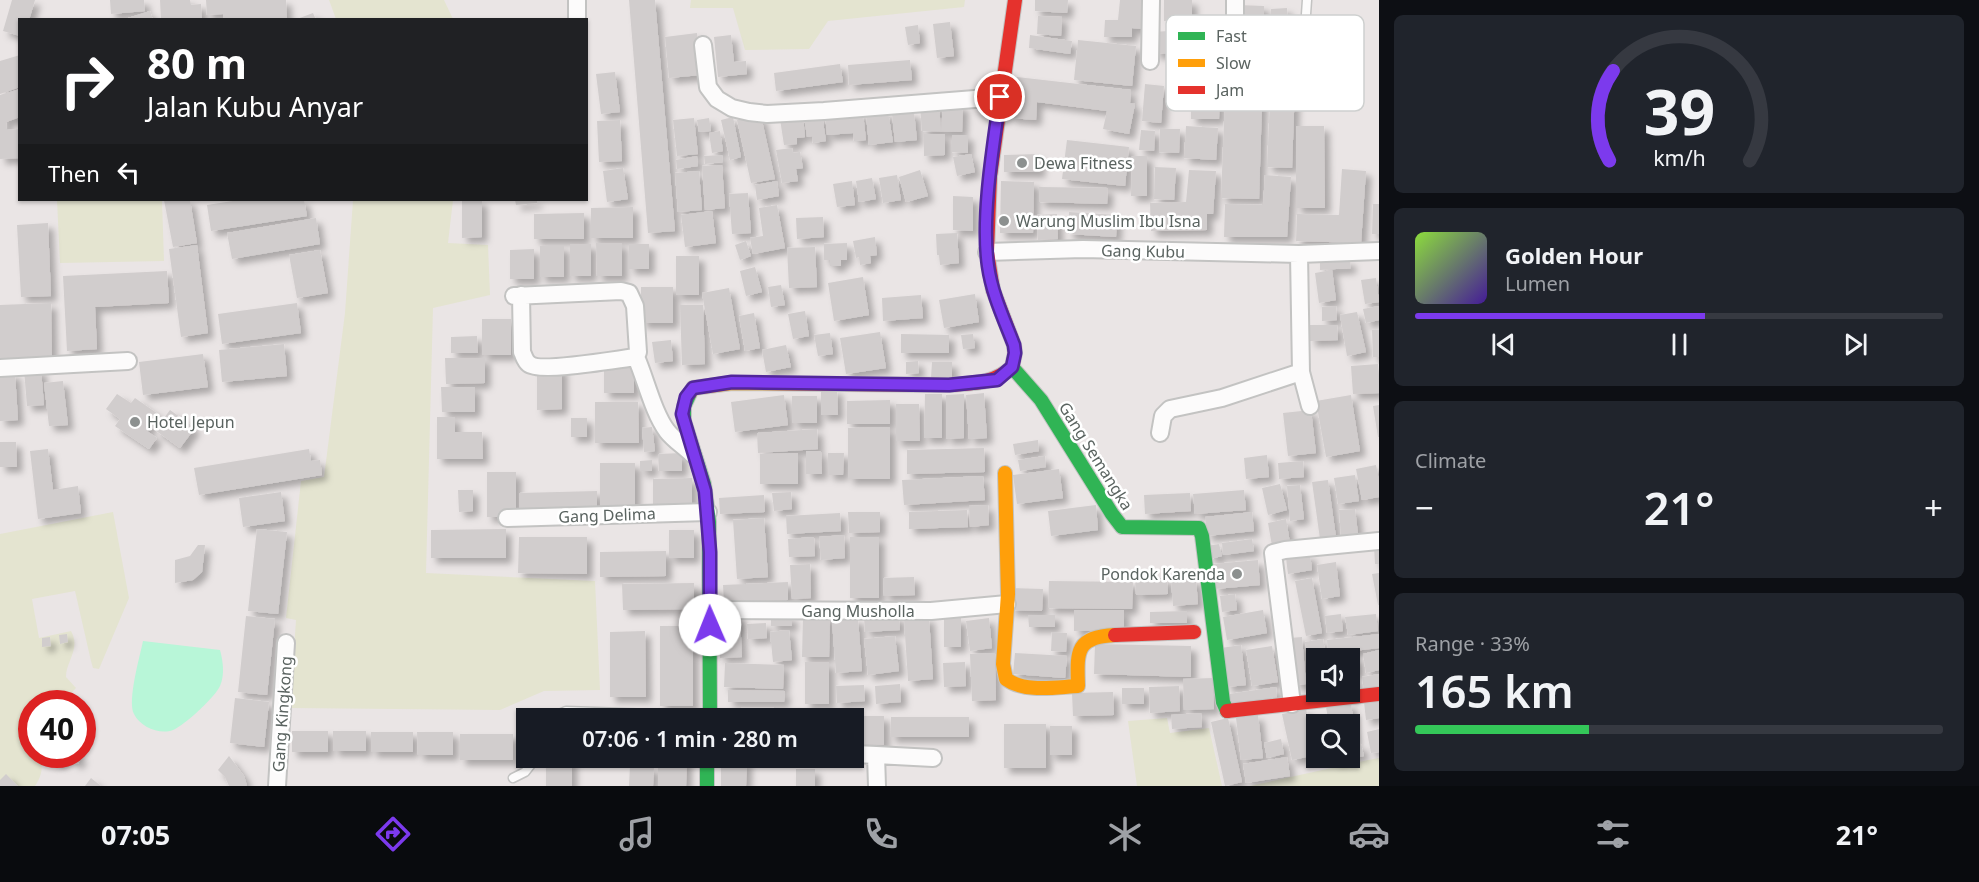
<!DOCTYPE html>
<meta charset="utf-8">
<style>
:root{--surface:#171b24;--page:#20242c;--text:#f1f3f6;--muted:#9ea1a6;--line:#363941;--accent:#7c3aed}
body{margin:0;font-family:"Noto Sans",sans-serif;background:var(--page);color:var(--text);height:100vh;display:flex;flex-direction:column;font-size:22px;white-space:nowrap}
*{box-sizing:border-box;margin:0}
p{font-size:20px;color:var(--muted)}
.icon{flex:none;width:33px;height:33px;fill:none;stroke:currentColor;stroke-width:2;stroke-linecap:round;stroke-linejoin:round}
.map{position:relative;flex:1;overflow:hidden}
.panel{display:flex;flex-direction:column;gap:15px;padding:15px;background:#0d0f14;width:600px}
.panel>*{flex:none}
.hud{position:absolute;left:18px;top:18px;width:570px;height:183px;border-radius:0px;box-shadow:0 2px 4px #0004;background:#202124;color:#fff;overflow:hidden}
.fabs{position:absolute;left:1306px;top:648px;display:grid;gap:12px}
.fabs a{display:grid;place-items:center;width:54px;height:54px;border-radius:0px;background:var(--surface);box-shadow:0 2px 4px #0004;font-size:30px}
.speed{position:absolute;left:18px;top:690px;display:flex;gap:12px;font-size:30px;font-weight:700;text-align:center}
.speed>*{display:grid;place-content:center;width:78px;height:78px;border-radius:50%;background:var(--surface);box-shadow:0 2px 4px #0004;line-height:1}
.speed .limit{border:9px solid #d22;background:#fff;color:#111}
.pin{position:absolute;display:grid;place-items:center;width:51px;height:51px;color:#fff;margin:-26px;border:3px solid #fff;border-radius:50%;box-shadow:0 2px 6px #0007}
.me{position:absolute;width:66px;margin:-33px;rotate:359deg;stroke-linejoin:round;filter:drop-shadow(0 0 4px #0008)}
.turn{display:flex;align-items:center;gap:21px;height:126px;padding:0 30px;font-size:27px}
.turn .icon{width:78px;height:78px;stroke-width:2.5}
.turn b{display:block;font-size:42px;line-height:51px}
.then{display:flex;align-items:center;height:57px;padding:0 30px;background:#0003;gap:12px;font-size:22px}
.big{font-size:45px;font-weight:600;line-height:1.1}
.panel .tile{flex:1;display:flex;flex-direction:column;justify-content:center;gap:9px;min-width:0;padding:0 21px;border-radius:9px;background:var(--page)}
.panel .dial{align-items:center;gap:0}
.dial svg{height:156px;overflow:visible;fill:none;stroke:var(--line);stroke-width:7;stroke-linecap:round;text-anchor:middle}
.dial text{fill:var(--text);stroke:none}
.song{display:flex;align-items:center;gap:18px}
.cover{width:72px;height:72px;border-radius:9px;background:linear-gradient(135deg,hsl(90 70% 55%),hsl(260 70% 35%))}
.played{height:6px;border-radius:3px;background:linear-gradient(90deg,var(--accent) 55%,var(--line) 55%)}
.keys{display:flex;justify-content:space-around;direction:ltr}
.heat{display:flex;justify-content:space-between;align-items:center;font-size:33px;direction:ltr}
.charge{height:9px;border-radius:4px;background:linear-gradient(90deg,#34c759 33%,var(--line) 0)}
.trip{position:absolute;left:516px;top:708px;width:348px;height:60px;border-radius:0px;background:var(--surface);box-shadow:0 2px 4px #0004;font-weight:600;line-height:60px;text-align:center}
.menu{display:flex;height:96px;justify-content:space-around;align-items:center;background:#090b0e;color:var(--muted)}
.menu .icon{width:42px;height:42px}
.menu .on{color:var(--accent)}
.menu b{font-size:27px;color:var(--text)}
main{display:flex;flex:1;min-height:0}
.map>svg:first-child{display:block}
</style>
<main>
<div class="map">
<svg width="1379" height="786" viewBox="0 0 1379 786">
<defs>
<filter id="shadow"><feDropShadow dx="5.5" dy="5.5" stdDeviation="3" flood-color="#0004"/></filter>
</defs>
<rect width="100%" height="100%" fill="#eae5e5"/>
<path fill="#e4e4d0" d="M329 0H444L453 19H336Z
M691 0H965L964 7 828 21 809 49 745 50 733 8H690Z
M57 200H162L164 261 60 263Z
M353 200H453L448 243 488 245 490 295 433 308 426 573 595 581 600 690 544 691 500 710 290 708 296 620 286 618 301 481 324 477 345 313Z
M113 512 129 598 99 669 93 668 91 661 75 591 32 599 39 638 71 631C81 649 66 661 66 677L76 688 62 703 32 704 31 722 25 729 31 736 32 754 41 755C42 768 43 774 35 786H0V534Z
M1167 718 1170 733 1209 728 1222 786H1137L1128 721Z
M1379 758V786H1250L1368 760Z"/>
<path fill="#b8f6d8" d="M143 641 220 650C223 661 225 675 220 686 216 696 184 726 173 730 160 735 140 727 134 714 127 701 140 656 143 641Z"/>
<path fill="#d1cdcd" filter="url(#shadow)" d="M12 0H35L29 20H20V36L3 31Z
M110 0H144L145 11 111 14Z
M160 0H190L191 5 201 4 202 20H161Z
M206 0H286L287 20H223V14L207 15Z
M629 0H655L675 231 648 233Z
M1035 0H1068L1067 13 1035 11Z
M1120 0H1145L1142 29 1132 28V37H1104L1105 20H1118Z
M1164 0H1192V20L1164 21Z
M1238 5 1264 6V24L1238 22Z
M1287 8 1288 24H1271V9Z
M150 11 153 20H125V19Z
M313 13 316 20H297V19Z
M1038 16 1062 17 1061 36 1037 34Z
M950 22 954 56 937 58 933 24Z
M918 25 920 43 908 45 905 27Z
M1184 30 1185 52 1155 54 1153 32Z
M697 33 701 75 669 78 665 37Z
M731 35 734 62 746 61 747 74 718 77 714 37Z
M1030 35 1072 41 1070 54 1029 48Z
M1078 40 1136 46 1132 86 1074 80Z
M20 55V87L0 94V61Z
M1272 57 1296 58 1292 168 1267 167Z
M910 60 912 80 849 85 848 65Z
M840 64 843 82 776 91 774 73Z
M1226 70 1263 71 1259 199 1221 198Z
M615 72 620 112 601 114 596 74Z
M1017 77 1131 90 1130 103 1135 104 1129 134 1103 129 1107 111 1037 102 1036 120 1010 118 1013 86H1016Z
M1191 82 1220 83 1219 119H1191Z
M1145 84 1164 86 1161 123 1142 121Z
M20 89V117L6 122 7 130 20 129V158L0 159V95Z
M939 104 941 131 943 104 963 105 962 132 922 131 920 106Z
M888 112 893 142 869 145 866 115Z
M914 112 917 140 895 142 892 114Z
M863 113 866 140 854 141 853 133 827 135 825 114Z
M803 115 805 137 797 138V144L784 145 780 119Z
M822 115 826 141 813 143 812 136 807 137 804 116Z
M761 116 775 179 751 183 737 120Z
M733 117 741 157 730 160 721 120Z
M694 118 698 154 677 156 673 120Z
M709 118 711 131 699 132 697 120Z
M620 120 622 161 599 162 597 121Z
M1186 126 1218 128 1216 160 1184 158Z
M1296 126H1324L1325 208H1296Z
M1160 129H1180L1179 153 1159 152Z
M1141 130 1155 131 1154 151 1139 150Z
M720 131 723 151 712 153 709 133Z
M924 134H945V155L924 156Z
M952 135H968V153L952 152Z
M1067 140 1129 147 1125 186 1062 179Z
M792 148 793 153 800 152 803 168 796 169 798 181 782 183 776 150Z
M971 154 975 172 957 176 953 157Z
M1039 154 1040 172H1004V155Z
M722 155 723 162 705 164 704 156Z
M697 156 698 166 677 169 676 160Z
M1132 156H1147V196H1131Z
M722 165 725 208 705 210 702 166Z
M1155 167 1176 168 1174 200 1154 199Z
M623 168 628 199 607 202 603 171Z
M1342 169 1366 171 1361 243 1296 241 1297 214 1339 215Z
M920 170 928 196 906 202 899 177Z
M1189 170 1216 171 1213 214H1207V230L1151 231 1150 203 1186 202Z
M699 171 702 210 678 212 675 173Z
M897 175 901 200 883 203 879 178Z
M1265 175 1291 177 1287 237H1224L1225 204 1263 205Z
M872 178 876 199 859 202 856 181Z
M777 181 779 196 757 200 755 185Z
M852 181 855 205 837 207 833 184Z
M1001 181 1034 182 1033 233H1000Z
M1039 187 1108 188 1107 204 1039 202Z
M748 193 751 233 732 234 729 194Z
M953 196 973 197V231L953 230Z
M164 200H190L197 243 173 247Z
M239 200H304L307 216 211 231 207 205Z
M462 200H482V237L462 238Z
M515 200H537V203L516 205Z
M1373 204H1379V234H1372Z
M777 205 785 248 753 254 750 238 763 236 759 208Z
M633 207V238H591V208Z
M712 211 716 243 685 247 681 215Z
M1069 212 1117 215 1116 237 1068 234Z
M584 213V239H534V214Z
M1057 214 1058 239 1038 240 1037 215Z
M823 217 824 237 797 239 796 218Z
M316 218 320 244 232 259 227 233Z
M48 223 51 296 21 297 17 225Z
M957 233 959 263 940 265 939 255H937L936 234Z
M875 237 877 255 870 256 871 263 860 265 859 257 856 258 853 241Z
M746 241 751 256 740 260 735 245Z
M596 243H622V276H597Z
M847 243V260H841V266H830V260H824V244Z
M570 244H591V276H570Z
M629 244H649V269H629Z
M197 245 208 333 181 337 169 249Z
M540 246H564V277H540Z
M815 247 817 287 789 288 787 248Z
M534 249V279H510V250Z
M320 250 328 293 297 298 289 255Z
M676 256H699V295H676Z
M1350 260 1351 268 1320 270V261Z
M755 267 762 292 746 296 740 271Z
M1332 270 1336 300 1319 303 1315 273Z
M167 271 169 303 95 307 97 349 67 351 63 276Z
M863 277 869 315 834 321 828 283Z
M1376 278 1379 302 1365 304 1361 280Z
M781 285 785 305 771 307 768 287Z
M641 287H673V323H641Z
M729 288 740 349 713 354 702 293Z
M975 294 979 322 944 328 939 300Z
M921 295 923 318 883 321 882 298Z
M51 303 52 362 0 364V305Z
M297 303 301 333 222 344 218 314Z
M680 305H703L705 364 682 365Z
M1336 306 1337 320 1322 321V307Z
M1379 306V320L1366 323 1363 309Z
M805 311 809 336 793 339 788 314Z
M1357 312 1366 352 1347 356 1340 315Z
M754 313 760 348 745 351 739 316Z
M482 319H511V355H482Z
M1310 325H1337L1338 340 1310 341Z
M1372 330H1379V357H1373Z
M880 332 886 368 846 374 840 338Z
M830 333 833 354 818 356 814 335Z
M901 334 949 335V353H901Z
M973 334 975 348 963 349 961 335Z
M477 336 478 353H451V337Z
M671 340 673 361 655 363 652 342Z
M284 344 287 376 222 382 219 350Z
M786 345 791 367 766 372 762 350Z
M203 354 208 387 143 395 139 362Z
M445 358H485V383L446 384Z
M918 361 919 373 906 374V362Z
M932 362H952V378H931Z
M1378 364 1379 393 1353 394 1351 366Z
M634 366V393H604V367Z
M537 367H562V409L537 410Z
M41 369 44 405 27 406 24 370Z
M15 373 18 420 0 421V374Z
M63 381 68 425 49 426 44 383Z
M441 387H475V412H442Z
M837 389 838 415H821V390Z
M984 393 987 438 969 439 966 395Z
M117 394 131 403 135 398 158 414 147 431 157 438 149 449 115 426 120 419 106 409Z
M925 394H942V438H924Z
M964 394V438L946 439V395Z
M784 395 788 425 735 432 731 402Z
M1351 395 1360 451 1326 457 1316 401Z
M792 396H817V423H792Z
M890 400V424H847V401Z
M595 402H638L639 443H595Z
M896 404H919L920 441H896Z
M1379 405V437H1378L1373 406Z
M170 410 195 428 180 448 155 430Z
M1311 410 1316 453 1288 456 1283 413Z
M437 417H455V432H482L483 459H437Z
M571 418H587V437H571Z
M652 427 655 451 644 452 642 428Z
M890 427V479H848V428Z
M817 429 818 449 758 453 757 433Z
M1038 440 1039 451 1015 455 1013 444Z
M0 442H16L17 467H0Z
M984 448 985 472 907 474V450Z
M48 449 53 490 78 486 81 513 38 519 30 451Z
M309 449 311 461 320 460 322 475 199 495 194 468Z
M806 451H821L822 474H806Z
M682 453V471H659L658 454Z
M798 453V484H760V454Z
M828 453H844L843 475H828Z
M1267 455 1269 477 1246 479 1244 458Z
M1045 456 1046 467 1020 471 1018 460Z
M652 460V471H640V461Z
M1303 461 1304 477 1279 479 1278 463Z
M600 463H635V510L600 511Z
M1376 465 1379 481V497L1362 500 1356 469Z
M1059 469 1063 498 1017 504 1013 475Z
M487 472H516V517H487Z
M1355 475 1359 501 1338 504 1334 478Z
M983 476 985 500 904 505 902 480Z
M692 478V509H653V479Z
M1328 480 1336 537 1320 539 1312 482Z
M1280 484 1287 510 1268 515 1262 488Z
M1300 485 1304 519 1290 521 1287 486Z
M458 490H473V511L459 512Z
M1244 490 1246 510 1195 514 1193 494Z
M597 491V513L520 515 519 493Z
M281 492 285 521 243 527 239 498Z
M791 492 792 509 774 511 772 493Z
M1190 493 1191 511 1145 514 1144 495Z
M764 495 765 512 720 514 719 498Z
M988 505 989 525 970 527 969 506Z
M1096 505 1098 530 1051 536 1048 511Z
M1355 509 1358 534 1341 536 1339 510Z
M967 510 968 527 909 529V512Z
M848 512H880V532L849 533Z
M1252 512 1254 531 1207 536 1205 517Z
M840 513 841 531 787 534 786 516Z
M764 518 768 577 737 579 733 520Z
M1286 519 1290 543 1272 546 1268 523Z
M257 529 287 532 278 614 248 611Z
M506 529V558H431V530Z
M669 530H694V558H669Z
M844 535 845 558 821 560 819 537Z
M519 537H587V574L518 573Z
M814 537 815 556 789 557 788 539Z
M850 537H879V598H850Z
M1252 539 1254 551 1223 555 1222 543Z
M1219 544 1222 556 1210 559 1207 546Z
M198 545H205L202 572 193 580 175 583V560L190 556Z
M1379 545V564H1375L1374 546Z
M666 551V576L600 577V552Z
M1310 554 1312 570 1288 574 1286 558Z
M1258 560 1260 585 1215 589 1213 564Z
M1336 562 1340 596 1322 599 1317 565Z
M810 564 811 598 792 599 790 565Z
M1379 573V605H1378L1372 574Z
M914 577 915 595 884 596 883 578Z
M1167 578 1168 594 1136 595 1135 579Z
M1312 578 1322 633 1306 636 1295 581Z
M1196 579 1198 604 1173 606 1171 580Z
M1049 581 1133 582 1132 609 1048 608Z
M788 582V600L724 602 723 585Z
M694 583V609L623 610 622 584Z
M1010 588 1043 589 1042 611 1010 610Z
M1235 594 1237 610 1222 612 1220 596Z
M1074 610H1124V630L1074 631Z
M1263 610 1267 633 1227 640 1223 617Z
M1187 611V623H1150V612Z
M1341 614 1343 631 1327 633 1325 616Z
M1376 614 1378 631 1348 635 1345 617Z
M803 615H830L829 657H802Z
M1028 615H1055V627H1029Z
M246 616 275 619 267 695 238 692Z
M719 616H740L742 657 720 658Z
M771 616H792V626H771Z
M899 616 900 630 865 632 864 617Z
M929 617 933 679 908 681 904 619Z
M858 618 862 671 836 673 832 621Z
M961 618V647H944V619Z
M989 618 992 648 970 651 966 621Z
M766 623 767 638 748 639 747 624Z
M660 626H693V706H660Z
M789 630 792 660 773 662 770 632Z
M645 631 646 697H610V632Z
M1052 632 1067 633 1066 652 1051 651Z
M67 634 68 642 60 644 59 635Z
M1379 634V648L1328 654 1327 640Z
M895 636 899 671 868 675 864 639Z
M50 637 51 646 42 647V638Z
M1302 637 1306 684 1295 685 1290 638Z
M1323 639 1326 658H1317V684L1312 685 1305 642Z
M1095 644 1191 646V677L1094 674Z
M1241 645 1246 685 1227 687 1221 648Z
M1272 646 1278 682 1252 686 1246 650Z
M1379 650V670L1366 673 1363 654Z
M995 653 996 700 972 701 970 654Z
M1015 653 1067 656 1065 678 1013 674Z
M1358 656 1359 673 1350 674V657Z
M805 662H829V704H805Z
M965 662 966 686 944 687 943 663Z
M725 663 784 665 783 689 724 687Z
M1379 674V688L1364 691 1362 677Z
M1355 677 1357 687 1350 688V678Z
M1213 678 1214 709 1184 710 1183 679Z
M900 684 901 702 876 704 875 686Z
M864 685 865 701 837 703 836 686Z
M1179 686 1180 711 1150 713 1149 687Z
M1276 687 1277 698 1230 705 1229 694Z
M1122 688H1144V704H1122Z
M728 690 785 691 784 702H728Z
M1113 692 1114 715 1073 716 1072 693Z
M71 694 83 704H63Z
M235 698 269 702 264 747 230 743Z
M1379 700V718L1366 720 1364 702Z
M1351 703 1356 741H1350V724H1329L1326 707Z
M741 707H774V718H741Z
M782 709H812V718H782Z
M1306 709 1316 755 1292 760 1282 714Z
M818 713H849V718H818Z
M1201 713 1202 727 1172 729 1171 715Z
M1258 715 1263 758 1241 760 1236 718Z
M856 716H884V745L855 744Z
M891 717H969V737H890Z
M1228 718 1242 782 1225 786 1211 722Z
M32 723V735L25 729Z
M1004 724H1046V768H1004Z
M1050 726H1072V755H1050Z
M1379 729V752L1371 753 1367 732Z
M292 731H328V752H292Z
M333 731H366V751H333Z
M371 732H413V752H371Z
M417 732H453V755H418Z
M460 734H513V760H460Z
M1281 739 1284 754 1267 758 1264 743Z
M1361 744 1364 756 1350 758V746Z
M53 754H64L63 763 53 762Z
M71 754 82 755 78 764 69 760Z
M229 756 244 776 247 786H229L225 777 218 770Z
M1287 757 1290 776 1246 783 1243 764Z
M658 758H687L686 786H658Z
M1333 758H1349V759L1334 762Z
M546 759H572V786H546Z
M721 761H747L746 786H721Z
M630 766 654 767 653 786H629Z
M796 769H815V786H796Z
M6 774 18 786H0V780Z
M91 778 101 786H85Z"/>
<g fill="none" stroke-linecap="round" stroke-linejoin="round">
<defs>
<path id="lane" d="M1300 100 1307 0
M550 718 566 711 709 716
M513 778 525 772 536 758"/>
<path id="street" d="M577 0V20
M1235 26V0
M703 45 708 87 717 99 732 108 749 112 767 114 824 111 1000 97
M1150 61 1151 0
M987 252 1083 249 1299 254 1379 251
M521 295 522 352C524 356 525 361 529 364 540 373 618 359 636 357
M514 296 621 291 629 293 635 306 638 352 636 357C646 380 653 412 667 431 674 440 684 446 692 454
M0 368 128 361
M1301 372 1310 406
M1160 433 1163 416 1170 409 1222 398 1301 372 1299 254
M507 518 708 512
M710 610 931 611 1007 604
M1292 704 1273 553 1285 550 1379 541
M854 754 876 755
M277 786 286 643
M877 786 876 755 933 758"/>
<path id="fast" d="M1012 367 1041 400 1112 514 1122 527 1199 528 1202 536 1223 702 1227 711
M690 393 684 406V421L704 484 709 522 710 718
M707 758V786"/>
<path id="slow" d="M690 393 693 388 732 383 949 385
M1005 473 1008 594 1003 664 1006 679C1025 693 1056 687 1078 686 1077 652 1075 637 1115 635"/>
<path id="jam" d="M949 385C973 383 994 384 1012 367L1015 353 1014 345 993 290 987 252 990 176 1015 0
M1115 635 1194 632
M1227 711 1379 694"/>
</defs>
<use href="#lane" stroke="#c3c3c2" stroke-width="11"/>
<use href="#street" stroke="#c3c3c2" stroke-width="20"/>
<use href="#fast" stroke="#c2c3c2" stroke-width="16"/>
<use href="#slow" stroke="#c2c3c2" stroke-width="16"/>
<use href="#jam" stroke="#c2c3c2" stroke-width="16"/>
<use href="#lane" stroke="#fcfbfb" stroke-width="8"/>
<use href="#street" stroke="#fcfbfb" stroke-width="16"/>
<use href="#fast" stroke="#30b455" stroke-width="14"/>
<use href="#slow" stroke="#ff9f0a" stroke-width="14"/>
<use href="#jam" stroke="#e5322d" stroke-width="14"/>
</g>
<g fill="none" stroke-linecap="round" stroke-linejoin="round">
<defs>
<path id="route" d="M710 625V552L705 491 682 414 686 397 693 388 732 382 949 385 997 380 1012 367 1015 353 1014 345C1004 319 992 294 988 266 981 217 993 147 1000 97"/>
</defs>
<use href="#route" stroke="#51269a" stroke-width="15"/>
<use href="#route" stroke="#7c3aed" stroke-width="10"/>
</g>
<g fill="#8c908f" stroke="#fff" stroke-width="2">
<circle cx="1022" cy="163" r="6"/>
<circle cx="1004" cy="221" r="6"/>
<circle cx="135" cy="422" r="6"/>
<circle cx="1237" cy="574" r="6"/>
</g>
<g text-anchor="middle" stroke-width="5" stroke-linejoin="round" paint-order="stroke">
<g font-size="16" fill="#5a6360" stroke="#fff" text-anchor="start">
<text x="1034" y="169">Dewa Fitness</text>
<text x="1016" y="227">Warung Muslim Ibu Isna</text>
<text x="147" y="428">Hotel Jepun</text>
<text x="1225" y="580" text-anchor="end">Pondok Karenda</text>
</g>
<g font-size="16" fill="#5a6360" stroke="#fff">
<text transform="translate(1143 251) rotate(1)" y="6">Gang Kubu</text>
<text transform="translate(1096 456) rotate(58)" y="6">Gang Semangka</text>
<text transform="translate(607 515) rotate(-2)" y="6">Gang Delima</text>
<text x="858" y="617">Gang Musholla</text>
<text transform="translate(282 714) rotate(-86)" y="6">Gang Kingkong</text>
</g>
</g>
<rect x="1166" y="15" width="198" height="96" rx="9" fill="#fff" stroke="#ced0cf" stroke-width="1.5"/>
<rect x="1178" y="32" width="27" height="8" fill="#30b455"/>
<rect x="1178" y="59" width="27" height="8" fill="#ff9f0a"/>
<rect x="1178" y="86" width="27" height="8" fill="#e5322d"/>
<g font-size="16" fill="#5a6360">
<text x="1216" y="42">Fast</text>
<text x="1216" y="69">Slow</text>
<text x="1216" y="96">Jam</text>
</g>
</svg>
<div class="fabs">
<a><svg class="icon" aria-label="sound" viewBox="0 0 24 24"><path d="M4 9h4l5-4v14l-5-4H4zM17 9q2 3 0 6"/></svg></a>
<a><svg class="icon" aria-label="search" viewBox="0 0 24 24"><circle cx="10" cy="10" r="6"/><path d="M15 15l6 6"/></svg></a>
</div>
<div class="speed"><div class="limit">40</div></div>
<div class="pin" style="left:1000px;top:97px;background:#d93025"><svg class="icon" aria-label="arrive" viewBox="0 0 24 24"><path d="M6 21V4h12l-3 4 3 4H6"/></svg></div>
<svg class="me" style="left:710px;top:625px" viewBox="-20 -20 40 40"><circle r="19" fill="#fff"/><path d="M0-13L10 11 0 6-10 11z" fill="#7c3aed"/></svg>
<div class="trip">07:06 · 1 min · 280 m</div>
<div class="hud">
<div class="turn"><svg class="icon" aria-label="right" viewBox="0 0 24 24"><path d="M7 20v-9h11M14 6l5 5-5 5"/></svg><div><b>80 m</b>Jalan Kubu Anyar</div></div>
<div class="then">Then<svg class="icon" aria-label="left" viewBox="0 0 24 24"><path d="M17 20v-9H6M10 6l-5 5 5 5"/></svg></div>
</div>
</div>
<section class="panel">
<div class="tile dial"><svg viewBox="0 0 100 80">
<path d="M14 69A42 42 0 1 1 86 69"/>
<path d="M14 69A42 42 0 0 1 16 23" stroke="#7c3aed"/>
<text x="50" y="56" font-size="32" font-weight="700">39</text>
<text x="50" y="72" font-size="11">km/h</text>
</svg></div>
<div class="tile">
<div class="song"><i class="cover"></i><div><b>Golden Hour</b><p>Lumen</p></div></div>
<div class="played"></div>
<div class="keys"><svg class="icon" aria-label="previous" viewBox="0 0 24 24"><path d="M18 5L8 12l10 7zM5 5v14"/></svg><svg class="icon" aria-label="pause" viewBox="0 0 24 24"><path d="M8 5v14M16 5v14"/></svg><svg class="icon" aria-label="next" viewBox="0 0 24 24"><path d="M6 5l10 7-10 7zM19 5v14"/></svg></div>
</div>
<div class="tile"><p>Climate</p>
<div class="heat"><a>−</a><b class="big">21°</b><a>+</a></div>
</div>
<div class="tile"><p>Range · 33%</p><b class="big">165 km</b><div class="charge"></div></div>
</section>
</main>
<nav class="menu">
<b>07:05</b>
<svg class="icon on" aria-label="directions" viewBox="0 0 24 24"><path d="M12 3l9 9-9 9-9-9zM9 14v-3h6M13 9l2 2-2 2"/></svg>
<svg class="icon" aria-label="music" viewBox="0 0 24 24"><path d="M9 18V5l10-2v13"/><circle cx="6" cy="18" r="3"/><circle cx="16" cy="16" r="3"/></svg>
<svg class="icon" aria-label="phone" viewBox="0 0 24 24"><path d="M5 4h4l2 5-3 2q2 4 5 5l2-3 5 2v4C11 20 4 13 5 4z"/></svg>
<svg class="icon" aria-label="climate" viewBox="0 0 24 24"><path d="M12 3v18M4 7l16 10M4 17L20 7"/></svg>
<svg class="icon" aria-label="car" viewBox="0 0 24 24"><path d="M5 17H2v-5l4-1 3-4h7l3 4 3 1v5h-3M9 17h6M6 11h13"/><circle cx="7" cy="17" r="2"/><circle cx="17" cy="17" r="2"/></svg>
<svg class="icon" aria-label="filters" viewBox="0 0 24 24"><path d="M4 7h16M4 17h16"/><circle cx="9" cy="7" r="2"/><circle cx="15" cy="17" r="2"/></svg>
<b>21°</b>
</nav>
